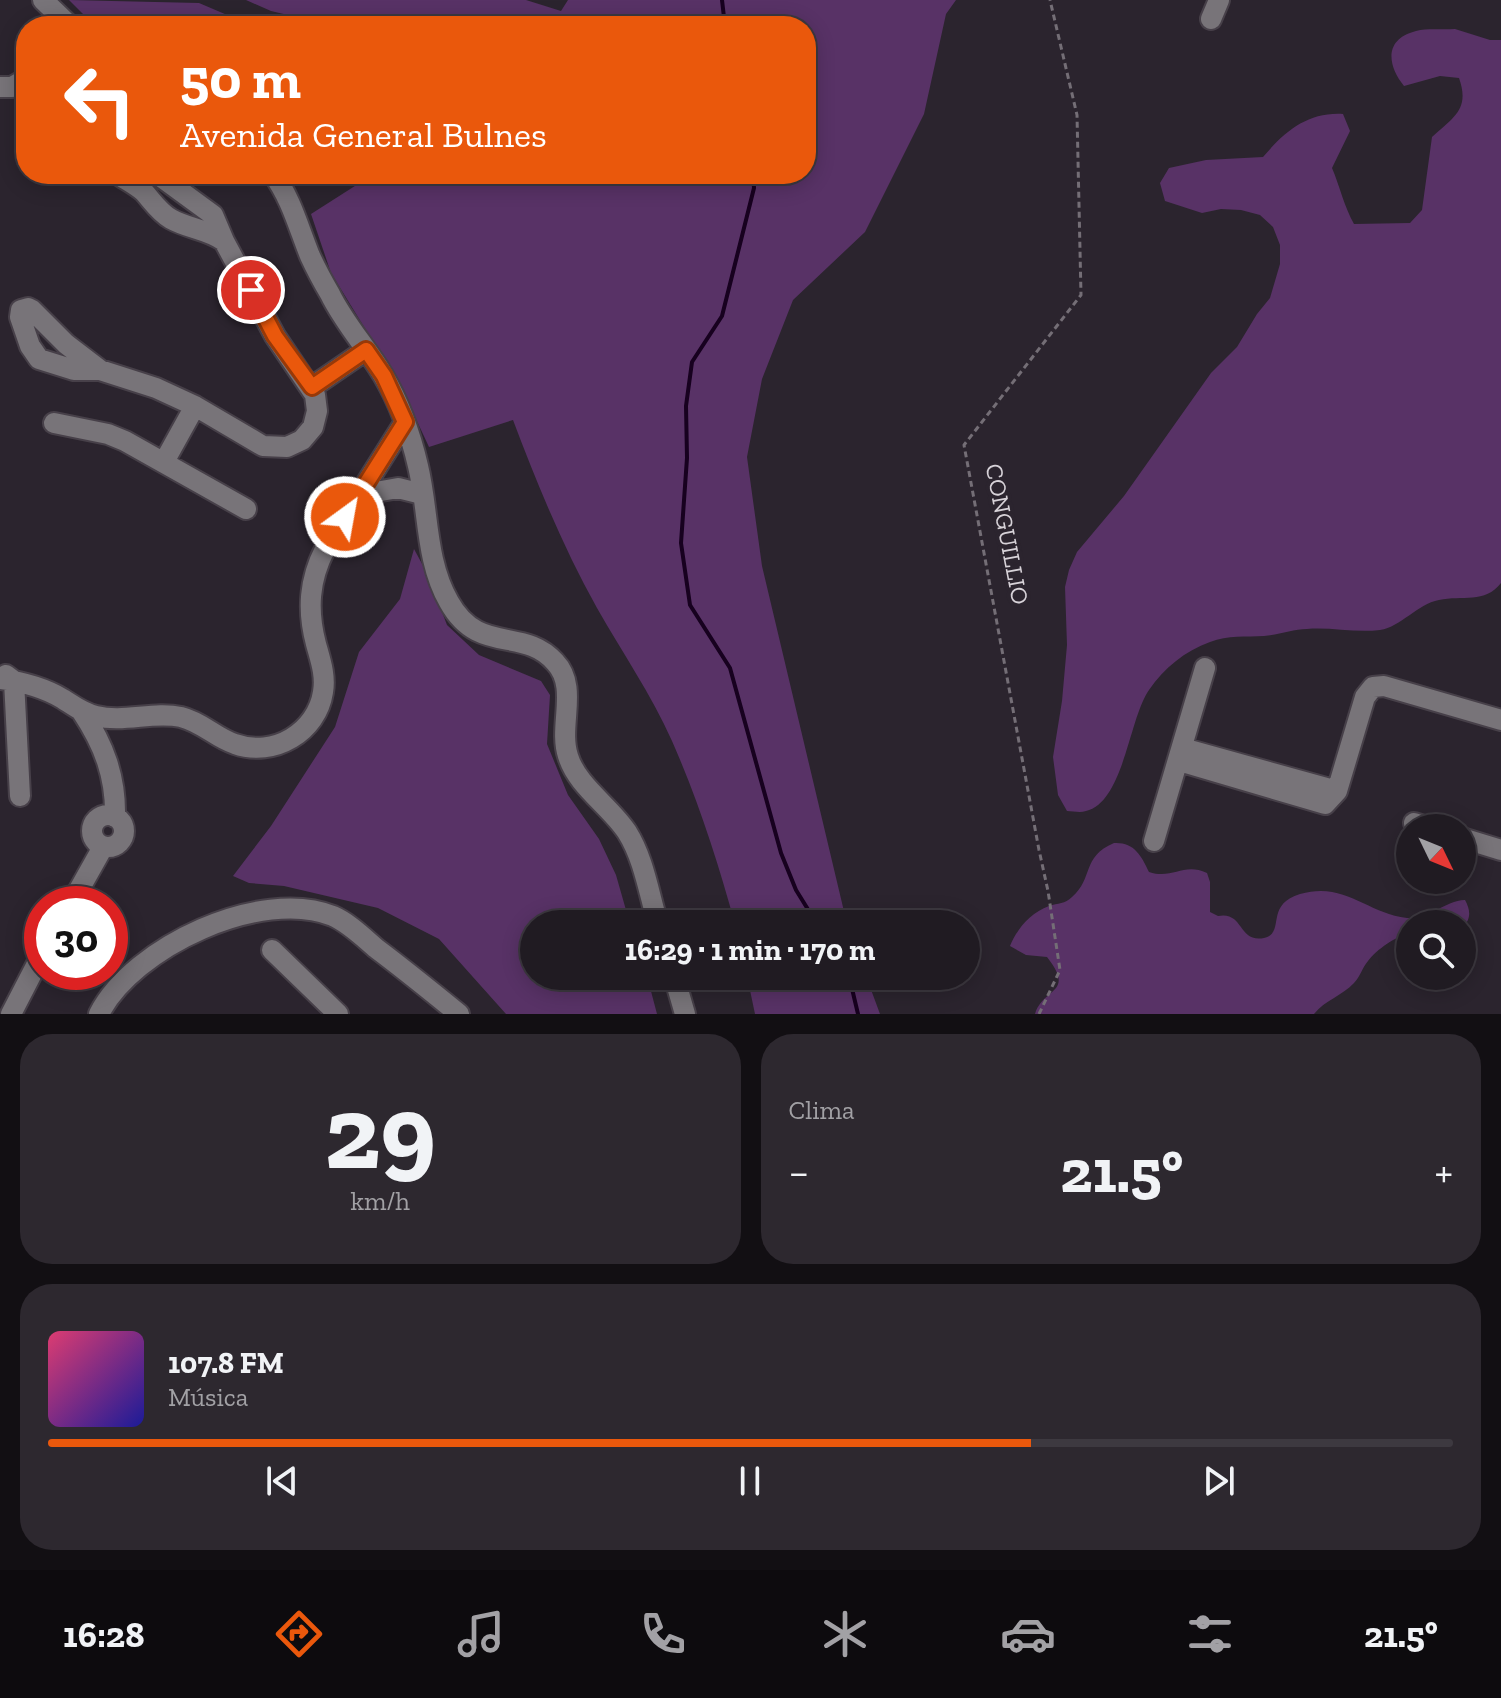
<!DOCTYPE html>
<html lang="es">
<meta charset="utf-8">
<style>
:root{--surface:#201b22;--page:#2d282f;--text:#f1f3f6;--muted:#a2a1a5;--line:#3d3940;--accent:#ea580c}
body{margin:0;font-family:"Zilla Slab",serif;background:var(--page);color:var(--text);height:100vh;display:flex;flex-direction:column;font-size:30px;white-space:nowrap}
*{box-sizing:border-box;margin:0}
p{font-size:26px;color:var(--muted)}
.icon{flex:none;width:44px;height:44px;fill:none;stroke:currentColor;stroke-width:2;stroke-linecap:round;stroke-linejoin:round}
.map{position:relative;height:1014px;overflow:hidden}
.sheet{display:flex;flex-direction:column;gap:20px;padding:20px;background:#120f13;flex:1}
.sheet>*{flex:none}
.guide{position:absolute;left:16px;top:16px;width:800px;height:168px;border-radius:32px;box-shadow:0 4px 20px #0003,0 0 0 2px var(--line);background:#ea580c;color:#fff;overflow:hidden}
.needle{width:52px;rotate:133deg}
.tools{position:absolute;left:1396px;top:814px;display:grid;gap:16px}
.tools a{display:grid;place-items:center;width:80px;height:80px;border-radius:50%;background:var(--surface);box-shadow:0 4px 20px #0003,0 0 0 2px var(--line);font-size:40px}
.speed{position:absolute;left:24px;top:886px;display:flex;gap:16px;font-size:40px;font-weight:700;text-align:center}
.speed>*{display:grid;place-content:center;width:104px;height:104px;border-radius:50%;background:var(--surface);box-shadow:0 4px 20px #0003,0 0 0 2px var(--line);line-height:1}
.speed .limit{border:12px solid #d22;background:#fff;color:#111}
.pin{position:absolute;display:grid;place-items:center;width:68px;height:68px;color:#fff;margin:-34px;border:4px solid #fff;border-radius:50%;box-shadow:0 2px 8px #0007}
.me{position:absolute;width:88px;margin:-44px;rotate:32deg;stroke-linejoin:round;filter:drop-shadow(0 0 6px #0008)}
.turn{display:flex;align-items:center;gap:28px;height:168px;padding:0 32px;font-size:36px}
.turn .icon{width:104px;height:104px;stroke-width:2.5}
.turn b{display:block;font-size:56px;line-height:68px}
.big{font-size:60px;font-weight:700;line-height:1.1}
.sheet .tile{flex:1;display:flex;flex-direction:column;justify-content:center;gap:12px;min-width:0;padding:0 28px;border-radius:32px;background:var(--page)}
.sheet .dial{align-items:center;gap:0}
.dial b{font-size:104px;line-height:1}
.song{display:flex;align-items:center;gap:24px}
.cover{width:96px;height:96px;border-radius:12px;background:linear-gradient(135deg,hsl(340 70% 55%),hsl(240 70% 35%))}
.played{height:8px;border-radius:4px;background:linear-gradient(90deg,var(--accent) 70%,var(--line) 70%)}
.keys{display:flex;justify-content:space-around;direction:ltr}
.heat{display:flex;justify-content:space-between;align-items:center;font-size:44px;direction:ltr}
.sheet .tiles{flex:1;display:grid;gap:20px;grid-template-columns:1fr 1fr}
.tile:last-child{grid-column:span 2}
.trip{position:absolute;left:520px;top:910px;width:460px;height:80px;border-radius:40px;background:var(--surface);box-shadow:0 4px 20px #0003,0 0 0 2px var(--line);font-weight:700;line-height:80px;text-align:center}
.menu{display:flex;height:128px;justify-content:space-around;align-items:center;background:#0d0b0e;color:var(--muted)}
.menu .icon{width:56px;height:56px}
.menu .selected{color:var(--accent)}
.menu b{font-size:36px;color:var(--text)}
.map>svg:first-child{display:block}
</style>
<div class="map">
<svg width="1501" height="1014" viewBox="0 0 1501 1014">
<rect width="100%" height="100%" fill="#2b242e"/>
<path fill="#583266" d="M69 0 199 3 253 26H95Z
M246 0H526L561 11 568 0H956L946 14 924 114 865 232 793 300 762 379 747 457 762 566 847 924H735C718 862 698 800 672 741 651 694 622 652 597 608 564 549 537 484 513 420L429 447 402 389 331 273 311 214 358 184 360 174H806V26H383L358 24 330 17 292 16 271 11Z
M1455 29 1490 40H1501V583C1485 604 1462 595 1439 600 1417 604 1401 627 1380 630 1355 633 1331 627 1307 629 1293 629 1279 635 1264 636 1246 637 1228 635 1210 642 1185 651 1164 668 1149 690 1129 718 1124 802 1086 811 1080 813 1073 811 1067 811L1058 795 1053 757 1062 701 1067 645 1065 587 1069 570 1077 552 1124 496 1211 373 1237 347 1257 314 1270 298 1280 264V245L1273 227 1260 215 1241 210 1221 209 1202 213 1165 201 1160 183 1169 168 1206 160 1263 157C1285 131 1308 112 1343 114L1350 131 1332 168C1340 187 1344 206 1354 224L1410 223 1422 210 1432 137C1454 117 1470 109 1459 78L1440 76 1404 86C1387 65 1384 39 1416 31 1427 28 1442 30 1455 29Z
M414 549 427 573 447 625 479 655 541 681 550 695 547 744 568 795 599 839 616 875 630 924H534V976H647L657 1014H506L439 939 378 908 284 886 249 883 233 876 271 826 335 727 359 652 400 599Z
M1114 843C1134 842 1141 855 1149 872 1173 880 1183 862 1207 873L1210 882V912L1218 916C1244 911 1238 943 1264 938 1286 933 1264 905 1300 894 1345 881 1366 913 1407 918 1430 920 1443 901 1465 900 1471 911 1471 919 1462 929V924H1410V934C1397 935 1376 950 1368 961 1362 968 1360 977 1354 983 1342 996 1325 1000 1314 1014H1035C1043 987 1076 994 1047 957L1026 955 1010 946C1017 929 1030 913 1049 906 1058 903 1065 904 1072 897 1094 878 1081 857 1114 843Z
M747 976H866L880 1014H755Z"/>
<g fill="none" stroke-linecap="round" stroke-linejoin="round">
<path stroke="#17011f" stroke-width="4" d="M722 0 725 26
M753 174 754 188 722 316 692 362 686 406 687 458 681 543 690 605 730 668 781 853 796 890 817 924
M849 976 858 1014"/>
<defs>
<path id="minor" d="M43 0 70 26
M1211 19 1219 0
M0 87H12L26 79
M117 174C126 180 136 185 144 192 153 202 159 212 171 219 189 229 207 229 224 241L213 215 157 174
M273 174C291 198 299 229 310 256 316 269 323 282 330 294 344 323 367 348 383 375 399 402 411 436 418 466 429 511 425 560 449 602 479 656 523 626 555 662 579 687 558 726 568 756 577 786 610 806 627 832 644 859 649 894 658 924
M100 370H74L39 359 30 346 20 317 21 310 28 308 32 310 66 344 100 370 156 388 195 406 263 446 287 447 302 440 313 427 317 411 315 395 275 336 224 241
M312 387 366 350
M54 423 108 434 125 441 246 509
M164 462 195 406
M359 495 398 488 422 494
M6 675 14 681 20 796
M0 679C23 682 43 687 63 699 74 706 83 713 96 716 124 723 153 711 181 717 202 722 216 738 235 744 274 758 317 732 323 692 326 675 320 659 316 644 307 610 309 580 325 549L405 422
M82 712C104 745 116 777 115 817
M1182 748 1337 791
M1179 761 1325 804 1337 791 1365 697 1373 687 1384 686 1501 720
M92 831a16 16 0 1 1 32 0a16 16 0 1 1-32 0Z
M1414 823 1430 828
M1462 838 1501 850
M1154 841 1205 668
M71 904 103 847
M272 950 338 1014
M674 976 685 1014
M11 1014 42 954
M99 1014C133 947 261 887 333 916 349 923 363 937 377 949 405 970 432 992 459 1014"/>
</defs>
<use href="#minor" stroke="#474049" stroke-width="24"/>
<path stroke="#746e76" stroke-width="3" stroke-dasharray="6 4" stroke-linecap="butt" d="M1039 1014 1060 970 1048 891 1039 850 964 445 1081 295 1077 115 1050 0"/>
<use href="#minor" stroke="#787479" stroke-width="20"/>
</g>
<g fill="none" stroke-linecap="round" stroke-linejoin="round">
<defs>
<path id="route" d="M251 290 275 336 312 387 366 350 384 376 405 422 345 517"/>
</defs>
<use href="#route" stroke="#983908" stroke-width="20"/>
<use href="#route" stroke="#ea580c" stroke-width="14"/>
</g>
<g text-anchor="middle" stroke-width="8" stroke-linejoin="round" paint-order="stroke">
<g font-size="24" fill="#d7d2d8" stroke="#2b242e">
<text transform="translate(1007 534) rotate(79)" y="8">CONGUILLIO</text>
</g>
</g>
</svg>
<div class="tools">
<a><svg class="needle" viewBox="-14 -14 28 28"><path d="M0-13l5 13h-10z" fill="#e53935"/><path d="M0 13l5-13h-10z" fill="#a2a1a5"/></svg></a>
<a><svg class="icon" aria-label="search" viewBox="0 0 24 24"><circle cx="10" cy="10" r="6"/><path d="M15 15l6 6"/></svg></a>
</div>
<div class="speed"><div class="limit">30</div></div>
<div class="pin" style="left:251px;top:290px;background:#d93025"><svg class="icon" aria-label="arrive" viewBox="0 0 24 24"><path d="M6 21V4h12l-3 4 3 4H6"/></svg></div>
<svg class="me" style="left:345px;top:517px" viewBox="-20 -20 40 40"><circle r="17" fill="#ea580c" stroke="#fff" stroke-width="3"/><path d="M0-11L8 9 0 5-8 9z" fill="#fff"/></svg>
<div class="trip">16:29 · 1 min · 170 m</div>
<div class="guide">
<div class="turn"><svg class="icon" aria-label="left" viewBox="0 0 24 24"><path d="M17 20v-9H6M10 6l-5 5 5 5"/></svg><div><b>50 m</b>Avenida General Bulnes</div></div>
</div>
</div>
<section class="sheet">
<div class="tiles">
<div class="tile dial"><b>29</b><p>km/h</p></div>
<div class="tile"><p>Clima</p>
<div class="heat"><a>−</a><b class="big">21.5°</b><a>+</a></div>
</div>
<div class="tile">
<div class="song"><i class="cover"></i><div><b>107.8 FM</b><p>Música</p></div></div>
<div class="played"></div>
<div class="keys"><svg class="icon" aria-label="previous" viewBox="0 0 24 24"><path d="M18 5L8 12l10 7zM5 5v14"/></svg><svg class="icon" aria-label="pause" viewBox="0 0 24 24"><path d="M8 5v14M16 5v14"/></svg><svg class="icon" aria-label="next" viewBox="0 0 24 24"><path d="M6 5l10 7-10 7zM19 5v14"/></svg></div>
</div>
</div>
</section>
<nav class="menu">
<b>16:28</b>
<svg class="icon selected" aria-label="directions" viewBox="0 0 24 24"><path d="M12 3l9 9-9 9-9-9zM9 14v-3h6M13 9l2 2-2 2"/></svg>
<svg class="icon" aria-label="music" viewBox="0 0 24 24"><path d="M9 18V5l10-2v13"/><circle cx="6" cy="18" r="3"/><circle cx="16" cy="16" r="3"/></svg>
<svg class="icon" aria-label="phone" viewBox="0 0 24 24"><path d="M5 4h4l2 5-3 2q2 4 5 5l2-3 5 2v4C11 20 4 13 5 4z"/></svg>
<svg class="icon" aria-label="climate" viewBox="0 0 24 24"><path d="M12 3v18M4 7l16 10M4 17L20 7"/></svg>
<svg class="icon" aria-label="car" viewBox="0 0 24 24"><path d="M5 17H2v-5l4-1 3-4h7l3 4 3 1v5h-3M9 17h6M6 11h13"/><circle cx="7" cy="17" r="2"/><circle cx="17" cy="17" r="2"/></svg>
<svg class="icon" aria-label="filters" viewBox="0 0 24 24"><path d="M4 7h16M4 17h16"/><circle cx="9" cy="7" r="2"/><circle cx="15" cy="17" r="2"/></svg>
<b>21.5°</b>
</nav>
